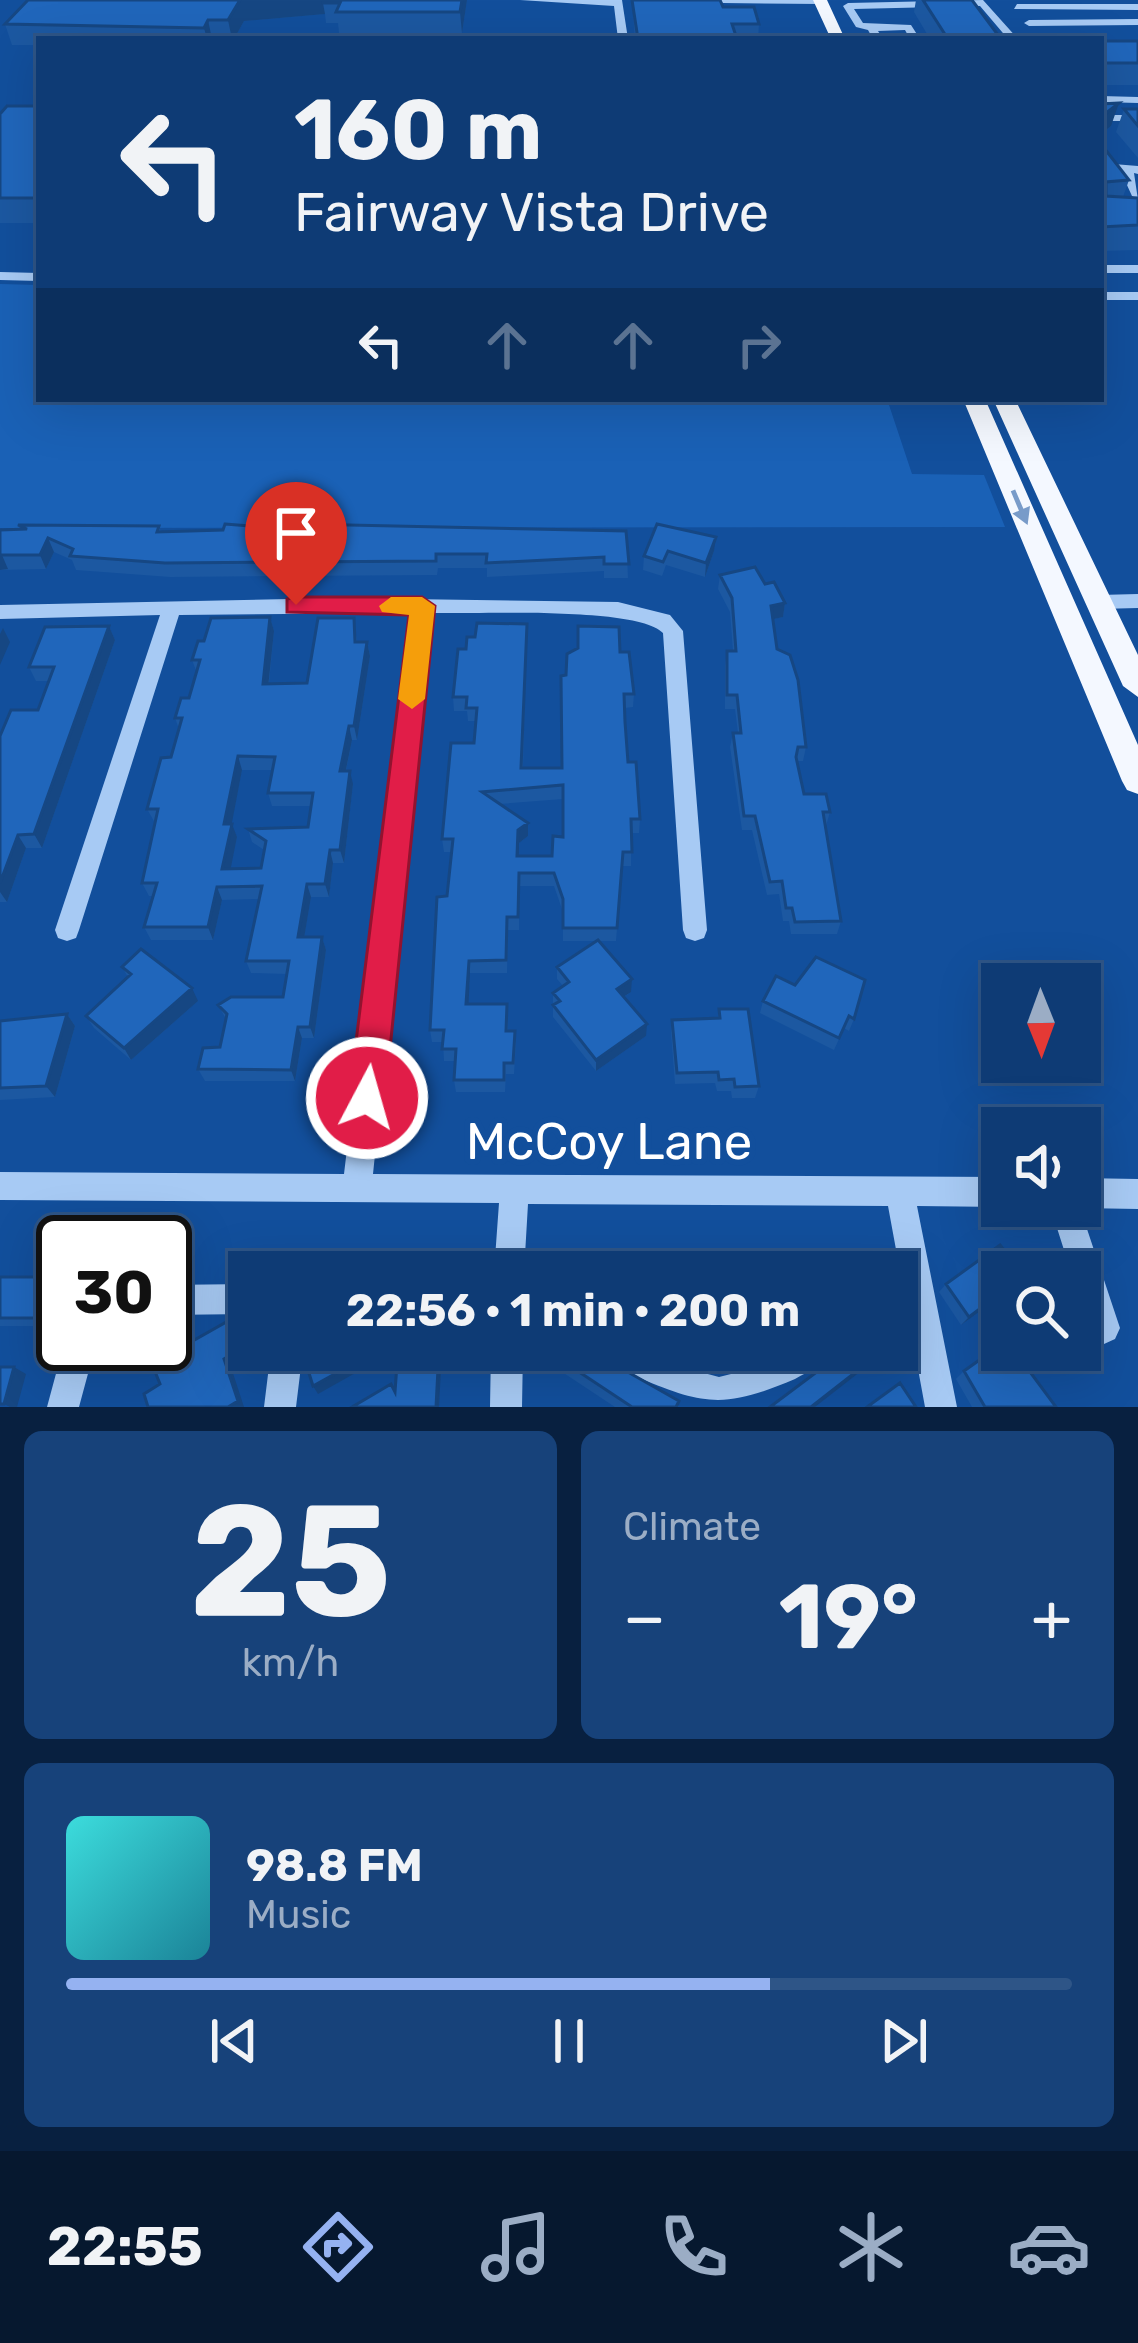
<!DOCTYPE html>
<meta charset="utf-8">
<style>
:root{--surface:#0e3b75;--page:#17427a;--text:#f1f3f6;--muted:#9badc5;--line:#2e5587;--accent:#95b2f1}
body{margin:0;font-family:Rubik,sans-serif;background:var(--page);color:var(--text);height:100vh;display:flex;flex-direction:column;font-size:45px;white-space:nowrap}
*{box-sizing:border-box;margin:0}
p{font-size:39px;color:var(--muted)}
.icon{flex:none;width:66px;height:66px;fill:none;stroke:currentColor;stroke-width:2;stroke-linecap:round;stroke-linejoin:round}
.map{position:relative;height:1407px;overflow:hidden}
.drawer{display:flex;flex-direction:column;gap:24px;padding:24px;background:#082040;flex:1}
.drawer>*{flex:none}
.hud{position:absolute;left:36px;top:36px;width:1068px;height:366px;border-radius:0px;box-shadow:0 12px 48px #0002,0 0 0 3px var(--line);background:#0e3b75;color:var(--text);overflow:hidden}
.needle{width:78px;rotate:179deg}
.controls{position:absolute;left:981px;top:963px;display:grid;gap:24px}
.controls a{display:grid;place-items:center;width:120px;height:120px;border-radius:0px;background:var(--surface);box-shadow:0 12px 48px #0002,0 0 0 3px var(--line);font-size:60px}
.speed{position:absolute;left:36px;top:1215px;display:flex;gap:24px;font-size:60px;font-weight:700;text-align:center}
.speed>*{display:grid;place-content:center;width:156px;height:156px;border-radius:50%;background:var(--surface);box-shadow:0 12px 48px #0002,0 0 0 3px var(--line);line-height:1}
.speed .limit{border:6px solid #111;border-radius:18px;background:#fff;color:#111}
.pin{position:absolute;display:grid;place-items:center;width:102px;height:102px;color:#fff;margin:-123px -51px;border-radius:50% 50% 50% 0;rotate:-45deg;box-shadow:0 0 12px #0007}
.pin .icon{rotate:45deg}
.me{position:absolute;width:132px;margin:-66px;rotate:6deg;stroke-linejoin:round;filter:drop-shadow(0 0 9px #0008)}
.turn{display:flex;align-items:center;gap:42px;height:252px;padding:0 60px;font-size:54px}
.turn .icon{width:156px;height:156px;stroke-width:2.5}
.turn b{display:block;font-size:84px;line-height:102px}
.lanes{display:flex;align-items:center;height:114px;padding:0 60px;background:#0003;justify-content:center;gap:60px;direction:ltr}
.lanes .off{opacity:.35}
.big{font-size:90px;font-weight:700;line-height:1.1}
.drawer .card{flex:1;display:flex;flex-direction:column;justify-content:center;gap:18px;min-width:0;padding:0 42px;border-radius:18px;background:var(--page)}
.drawer .dial{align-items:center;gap:0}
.dial b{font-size:156px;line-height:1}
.song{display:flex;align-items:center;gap:36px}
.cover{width:144px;height:144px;border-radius:18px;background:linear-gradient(135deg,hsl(180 70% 55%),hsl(190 70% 35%))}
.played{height:12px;border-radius:6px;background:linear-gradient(90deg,var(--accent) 70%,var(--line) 70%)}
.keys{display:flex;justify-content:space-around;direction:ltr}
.heat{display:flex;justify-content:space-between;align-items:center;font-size:66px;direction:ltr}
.drawer .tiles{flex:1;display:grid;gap:24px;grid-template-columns:1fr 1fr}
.card:last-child{grid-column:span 2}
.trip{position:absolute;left:228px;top:1251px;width:690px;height:120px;border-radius:0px;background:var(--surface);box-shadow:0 12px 48px #0002,0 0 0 3px var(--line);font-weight:700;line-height:120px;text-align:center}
.tabs{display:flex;height:192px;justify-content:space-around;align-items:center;background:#06182f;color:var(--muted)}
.tabs .icon{width:84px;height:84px}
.tabs .selected{color:var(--accent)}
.tabs b{font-size:54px;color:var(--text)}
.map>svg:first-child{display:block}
</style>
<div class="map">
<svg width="1138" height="1407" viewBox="0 0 1138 1407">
<rect width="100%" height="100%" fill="#124f9c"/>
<path fill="#1a61b6" d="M0 284 39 285V399H887L912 474 984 475 1005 527 0 528Z"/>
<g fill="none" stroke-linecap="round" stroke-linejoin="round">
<path fill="#a7caf4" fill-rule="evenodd" d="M520 0H622L628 39H618L614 6Z
M718 0H825L826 1 821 4 723 3Z
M983 0 1018 39H1008L980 6 854 9 863 23 911 25 920 39H910L905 30 878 31 883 39H873L868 30 856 27 843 6 848 3Z
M1017 4H1138V10L1014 9Z
M1138 19V25L1029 26 1024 23 1029 20Z
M1101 96 1138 97V103L1101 102Z
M1101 115H1138V121H1101Z
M1101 163 1138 166V174L1134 173 1138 200 1132 196 1121 172 1101 171Z
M1101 265H1138V273H1101Z
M0 272 39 273V281L0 280Z
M1101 292H1138V300H1101Z
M1138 594V608L1099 609 1089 602 1099 595Z
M337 598 618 602 670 615 683 631 707 930 704 938 695 941 686 938 683 930 663 633C639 606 474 614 431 613L373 1174 1002 1177V1207L917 1206 957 1407H925L888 1206 528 1204 524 1272H494L499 1203 0 1200V1172L344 1174 411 613 179 615 79 930 76 938 67 941 58 938 55 930 160 615 0 619V605Z
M1080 1178 1138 1179V1209L1080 1208 1120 1328 1115 1339 1104 1344 1093 1339C1083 1316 1080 1297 1080 1272H1071L1050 1206H1080Z
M249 1284V1314L165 1315V1285Z
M64 1344H96L79 1407H47Z
M271 1350H303L296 1407H264Z
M491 1350H523L522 1407H490Z
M605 1350H652L689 1369 719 1377 747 1370 783 1350H830C824 1365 809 1371 795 1379 729 1407 706 1407 640 1378 626 1370 612 1365 605 1350Z"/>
<path fill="#f4f8ff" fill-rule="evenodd" d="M813 0H827L845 39H831Z
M963 399H985L1138 745V794L1127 790 1122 781Z
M993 399H1015L1138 655V697L1123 686Z"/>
</g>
<path fill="#1c58a1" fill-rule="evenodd" d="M28 0H467L462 33H339L338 23H326L325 14 244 21 234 39H39V45H12L5 24Z
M632 0 723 7 759 24 758 39H635Z
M916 0H972L1001 39H930L914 12Z
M1101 41H1138V85H1101Z
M1101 104 1111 126 1103 133 1105 135 1101 145 1129 180 1123 197 1138 198V250L1101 251Z
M39 106V223H0V114Z
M1124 109H1138V158L1116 132Z
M657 524 714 551 705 577 666 565 662 576 643 570 644 556Z
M18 525 159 526 161 532 301 530 626 531 628 578H604V571L487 577V568H438L437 575 170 577 76 570 72 560 54 552 46 569 0 570V530L20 529Z
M720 575 765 584 785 603 783 617 773 619 777 649 806 747 803 761H797L804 794 830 812 826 826 841 921 837 934H791L789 921H783L779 894 767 895 752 830H742L730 747 733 733H738L735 709H725V665L727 651H733L730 612 718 589Z
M270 617 274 631 269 683H307L354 618 357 642H367L370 656 357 740H352L346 771 353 784 344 863H333L329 897H311L304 937H322L326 950 314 1038H302L295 1081H205L198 1069 220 1047 226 1019 218 1005 283 997 287 974 251 973 246 961 259 899 222 900 213 940H151L144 927 153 896H149L142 883 155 823 147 809 171 757 179 729 175 718 189 698 197 673 192 660 204 641ZM242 770H273L268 793 272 806H311L308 827 248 829 252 842 264 850 261 868 230 869 237 837 231 824Z
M527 624 523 768H562L566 675 620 652 634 694 633 707 625 708 628 762 640 819 639 833H631V866H622L616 941H599L631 992 624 997 646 1036 596 1071 553 1017V993L563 986 557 979V967L597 941H563V912L554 886H519V930H508L507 973H470L468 1004H507L508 1031 516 1043 514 1074H506L505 1092H456L454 1080 456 1061H444L443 1042H432L430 1030 451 852H444L442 839 474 743 476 721H468L467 711H454L453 697 466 649 475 637ZM563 799V837L552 856H518L519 843 528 836 500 804Z
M109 626 115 640 42 848H26L7 902H0V736L38 710 49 681H36L29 667Z
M122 967 198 1001 131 1060 94 1028 86 1016 128 977Z
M776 976 854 1019 849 1031 844 1028 834 1050 760 1013 763 1001Z
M719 1009 759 1086 755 1098H732L731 1091H717L715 1083 675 1084 671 1032 672 1020 718 1019Z
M67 1014 75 1026 55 1097 0 1100V1021Z
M0 1277 57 1286 46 1326H0Z
M946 1284 1002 1295 961 1325 939 1292Z
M546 1351 676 1407H615L547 1362Z
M1019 1358 1056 1407H972L956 1379 964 1371Z"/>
<path fill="#164783" d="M240 0H326L323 3 325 14 244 21 234 39H232L228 20Z
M462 0H467L462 33 460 12Z
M208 20 212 39H207L204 28Z
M1119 103 1111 126 1101 134V117Z
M716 537 714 551 705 577 706 563Z
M48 538 54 552 46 569 40 555Z
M0 555H2L8 569 0 570Z
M785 603 783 617 769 620 771 606Z
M270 617 274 631 267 697 263 684Z
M109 626 115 640 42 848 34 834Z
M3 628 10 642 0 665V634Z
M367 642 370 656 357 740 354 726Z
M349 726 352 740 343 784 340 771Z
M238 756 242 770 229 838 224 824Z
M350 771 353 784 344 863 340 850Z
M528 823V836L519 843 518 869V830Z
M232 824 237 837 228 882 222 869Z
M18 835 26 848 7 902 0 892V883Z
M330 850 333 863 329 897 325 884Z
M307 884 311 897 302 950 298 937Z
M217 887 222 900 213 940 208 927Z
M322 937 326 950 314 1038 310 1027Z
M469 961 470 973 468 1016 466 1004Z
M632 979 631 992 617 1001V989Z
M192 988 198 1001 131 1060 124 1048Z
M67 1014 75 1026 55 1097 46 1086Z
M647 1024 646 1036 596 1071V1060Z
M298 1027 302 1038 295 1081 291 1070Z
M47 1277 57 1286 46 1326 35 1318Z
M1002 1292V1295L961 1325 969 1317Z
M237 1316 243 1324 249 1340V1350H253L254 1353 231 1367 244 1407H228L224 1359Z
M379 1350 382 1358 318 1394 313 1386Z
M439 1350H442L439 1407H436Z
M884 1350H888L815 1407H811Z
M14 1367 26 1374 17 1407H10L4 1404Z"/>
<path fill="#2066bb" stroke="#164783" stroke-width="3" fill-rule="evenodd" d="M28 0H240L228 20H208L204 28 5 24Z
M324 0H462L460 12H336L340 3H323Z
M632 0H720L723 7H754L759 24H732L737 39H638Z
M923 0H972L1001 39H948Z
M1101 41H1138V63H1105L1101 58Z
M1119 103 1101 117V104Z
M7 106H39V198H0V114Z
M1124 109H1138V126Z
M1101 144 1129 180 1106 182V196L1138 198V225L1101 227Z
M225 524 301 530 303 524 626 531 629 564H604V557L486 563 487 554H436V561L165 563 70 556 73 549 48 538 40 555H0V530L27 529 18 525 159 526 157 532 223 530Z
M657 524 716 537 706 563 668 551 663 562 644 556Z
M755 567 765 584 774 582 785 603 771 606 777 649 790 655 798 680 806 747H798L796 757 804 794H826L830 812H823L841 921 795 922 792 908H786L782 881 770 882 755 816H744L733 733H741L737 695H727V651H736L732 598 720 575Z
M270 617 263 684 307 683 318 618H354L355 642H367L354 726H349L340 771H350L340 850H330L325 884H307L298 937H322L310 1027H298L291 1070 198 1069 203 1048 220 1047 227 1014 218 1005 231 997H283L289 961H246L262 886 217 887 208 927H144L157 883H142L158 809H147L161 758 171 757 182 718H175L181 698H189L200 660H192L198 641H204L211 618ZM238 756 275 757 268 793H313L308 827 248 829 266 841 261 868 222 869 232 824H224Z
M477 623 527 624 521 768H562L561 676 566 675 567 654 578 648V626L619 627 620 652H629L634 694H624L625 722 628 762H636L640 819H631L632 852H623L617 928H563V899L554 873H519L518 917H507L506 960 469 961 466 1004H507L506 1031H515L513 1063H504V1080H454L456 1049H442L444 1030H430L437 897 447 896 453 839H442L451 743H474L477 708H466L467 697H453L458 649H466L467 637H475ZM563 785V837L553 836 552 856H517L518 830 528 823 482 792Z
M109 626 34 834 18 835 0 883V736L11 710H38L54 667H29L45 627Z
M598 940 632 979 617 989 647 1024 596 1060 553 1005 560 1001 553 993 569 982 557 967Z
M141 949 192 988 124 1048 86 1016 131 974 122 967Z
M816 957 865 980 854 1019 849 1016 839 1038 763 1001 776 976 795 985Z
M719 1009H748L759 1086 735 1087 734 1079 719 1080 718 1072 677 1073 672 1020 720 1018Z
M67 1014 46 1086 0 1088V1021Z
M1000 1245 1021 1272H1002V1292L969 1317 946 1284Z
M0 1277H47L35 1318H0Z
M237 1316 247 1345 224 1359 238 1401 228 1407H148L144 1394 160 1384 152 1364Z
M1002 1344V1350H1029L1019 1357 1056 1407H985L964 1371Z
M310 1350H378L313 1386 303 1354Z
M398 1350H439L436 1407H352L391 1384 395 1392Z
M546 1350H589L679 1401 676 1407H632Z
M846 1350H884L811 1407H770Z
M0 1367H14L4 1404H0Z
M900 1383 916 1407H867Z"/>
<defs><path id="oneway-solid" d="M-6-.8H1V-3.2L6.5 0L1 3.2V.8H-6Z" transform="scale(3)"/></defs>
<use fill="#789bc9" href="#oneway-solid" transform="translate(1020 507) rotate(67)"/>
<path fill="#e11d48" stroke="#92132f" stroke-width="3" d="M296 597H422L435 606 385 1098 380 1110 367 1115 355 1110 349 1098 409 615 287 612V599Z"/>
<path fill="#f59e0b" d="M422 597 435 606 425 699 412 709 398 699 409 615 382 612 379 606 391 597Z"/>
<g text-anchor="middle" stroke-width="12" stroke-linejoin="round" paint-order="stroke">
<g font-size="51" fill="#fff" stroke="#124f9c">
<text x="609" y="1159">McCoy Lane</text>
</g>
</g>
</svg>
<div class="controls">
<a><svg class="needle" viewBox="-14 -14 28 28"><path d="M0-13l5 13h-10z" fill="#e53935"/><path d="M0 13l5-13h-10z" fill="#9badc5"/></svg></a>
<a><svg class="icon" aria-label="sound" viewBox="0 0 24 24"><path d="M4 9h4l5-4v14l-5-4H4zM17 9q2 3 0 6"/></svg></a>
<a><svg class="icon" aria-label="search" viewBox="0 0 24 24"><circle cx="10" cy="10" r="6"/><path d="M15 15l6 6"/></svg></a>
</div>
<div class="speed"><div class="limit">30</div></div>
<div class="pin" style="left:296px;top:605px;background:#d93025"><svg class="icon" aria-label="arrive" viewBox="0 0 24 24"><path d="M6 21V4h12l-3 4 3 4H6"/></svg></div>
<svg class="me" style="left:367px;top:1098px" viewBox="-20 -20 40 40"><circle r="17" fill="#e11d48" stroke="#fff" stroke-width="3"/><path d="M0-11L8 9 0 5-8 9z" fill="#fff"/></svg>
<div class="trip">22:56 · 1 min · 200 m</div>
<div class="hud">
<div class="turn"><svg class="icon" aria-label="left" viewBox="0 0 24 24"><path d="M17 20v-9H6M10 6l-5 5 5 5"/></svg><div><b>160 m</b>Fairway Vista Drive</div></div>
<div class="lanes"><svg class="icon" aria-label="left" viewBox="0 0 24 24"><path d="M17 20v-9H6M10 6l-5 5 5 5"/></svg><svg class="icon off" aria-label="ahead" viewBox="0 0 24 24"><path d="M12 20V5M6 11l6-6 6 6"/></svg><svg class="icon off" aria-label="ahead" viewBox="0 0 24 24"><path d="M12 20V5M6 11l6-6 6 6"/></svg><svg class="icon off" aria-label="right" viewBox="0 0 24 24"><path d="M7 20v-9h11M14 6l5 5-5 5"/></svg></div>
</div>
</div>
<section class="drawer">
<div class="tiles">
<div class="card dial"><b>25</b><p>km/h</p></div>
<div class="card"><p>Climate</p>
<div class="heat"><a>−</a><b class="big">19°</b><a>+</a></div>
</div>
<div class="card">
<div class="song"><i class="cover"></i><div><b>98.8 FM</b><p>Music</p></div></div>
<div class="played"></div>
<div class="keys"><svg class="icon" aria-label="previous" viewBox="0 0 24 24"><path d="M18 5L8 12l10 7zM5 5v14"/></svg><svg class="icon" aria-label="pause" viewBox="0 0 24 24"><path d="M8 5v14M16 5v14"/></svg><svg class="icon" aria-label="next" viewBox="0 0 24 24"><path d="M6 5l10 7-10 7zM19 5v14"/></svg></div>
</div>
</div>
</section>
<nav class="tabs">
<b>22:55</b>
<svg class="icon selected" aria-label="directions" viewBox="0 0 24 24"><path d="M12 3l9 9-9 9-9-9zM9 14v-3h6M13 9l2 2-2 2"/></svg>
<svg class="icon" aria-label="music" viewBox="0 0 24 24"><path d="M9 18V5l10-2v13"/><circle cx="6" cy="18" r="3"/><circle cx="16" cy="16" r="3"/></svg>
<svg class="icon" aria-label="phone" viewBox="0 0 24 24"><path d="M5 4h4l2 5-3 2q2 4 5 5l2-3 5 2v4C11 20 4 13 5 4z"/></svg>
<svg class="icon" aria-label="climate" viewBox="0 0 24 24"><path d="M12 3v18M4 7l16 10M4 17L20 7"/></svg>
<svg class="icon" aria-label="car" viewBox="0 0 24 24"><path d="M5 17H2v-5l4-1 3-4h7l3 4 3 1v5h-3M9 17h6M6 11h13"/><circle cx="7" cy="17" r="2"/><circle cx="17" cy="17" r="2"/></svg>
</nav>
